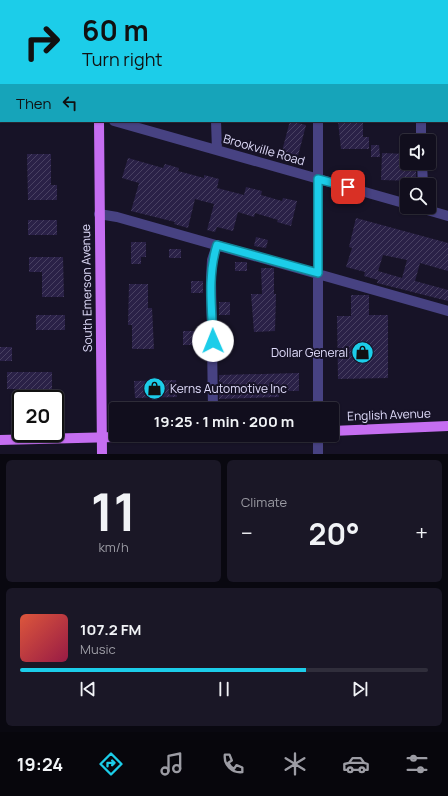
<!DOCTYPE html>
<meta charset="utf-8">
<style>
:root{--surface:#110e1d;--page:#1a1726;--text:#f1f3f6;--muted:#9c9ca4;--line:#302e3b;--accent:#1ccde9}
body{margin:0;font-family:Manrope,sans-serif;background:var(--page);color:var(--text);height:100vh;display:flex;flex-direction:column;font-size:15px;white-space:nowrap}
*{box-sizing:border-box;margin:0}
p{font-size:13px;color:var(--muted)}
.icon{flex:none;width:22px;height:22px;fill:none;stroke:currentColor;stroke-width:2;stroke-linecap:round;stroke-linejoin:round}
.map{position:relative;height:454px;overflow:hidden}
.drawer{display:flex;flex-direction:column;gap:6px;padding:6px;background:#090810;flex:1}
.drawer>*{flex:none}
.banner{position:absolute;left:0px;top:0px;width:448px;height:122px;box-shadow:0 1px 3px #0004,0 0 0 1px var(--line);background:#1ccde9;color:#111;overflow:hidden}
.fabs{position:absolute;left:400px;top:134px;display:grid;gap:8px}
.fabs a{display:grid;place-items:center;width:36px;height:36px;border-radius:4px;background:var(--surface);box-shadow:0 1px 3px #0004,0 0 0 1px var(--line);font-size:20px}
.speed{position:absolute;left:12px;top:390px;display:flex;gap:8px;font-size:20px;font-weight:700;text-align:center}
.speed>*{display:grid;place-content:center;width:52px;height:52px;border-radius:50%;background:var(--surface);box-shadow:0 1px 3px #0004,0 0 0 1px var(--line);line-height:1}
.speed .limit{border:2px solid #111;border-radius:6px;background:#fff;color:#111}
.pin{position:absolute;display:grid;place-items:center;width:34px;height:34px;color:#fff;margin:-17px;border-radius:8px;box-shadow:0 2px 6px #0006}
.me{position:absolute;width:44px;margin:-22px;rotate:359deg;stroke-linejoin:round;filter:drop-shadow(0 0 3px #0008)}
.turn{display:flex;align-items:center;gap:14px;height:84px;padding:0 16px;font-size:18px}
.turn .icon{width:52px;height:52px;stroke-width:2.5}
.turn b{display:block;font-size:28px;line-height:34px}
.then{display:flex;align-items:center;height:38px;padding:0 16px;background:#0003;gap:8px;font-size:15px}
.big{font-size:30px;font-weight:700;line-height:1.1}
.drawer .tile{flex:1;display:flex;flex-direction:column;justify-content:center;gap:6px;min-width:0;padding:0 14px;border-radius:6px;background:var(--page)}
.drawer .dial{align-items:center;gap:0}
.dial b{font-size:52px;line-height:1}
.song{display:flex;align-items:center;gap:12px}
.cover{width:48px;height:48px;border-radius:6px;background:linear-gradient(135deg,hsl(10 70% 55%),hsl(340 70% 35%))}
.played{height:4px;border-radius:2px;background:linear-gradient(90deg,var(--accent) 70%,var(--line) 70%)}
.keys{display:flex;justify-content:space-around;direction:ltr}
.heat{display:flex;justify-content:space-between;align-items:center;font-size:22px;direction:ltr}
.drawer .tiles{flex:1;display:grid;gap:6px;grid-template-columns:1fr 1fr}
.tile:last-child{grid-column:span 2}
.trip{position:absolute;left:109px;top:402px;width:230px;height:40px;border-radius:4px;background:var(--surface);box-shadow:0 1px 3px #0004,0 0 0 1px var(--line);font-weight:700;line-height:40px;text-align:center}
.tab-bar{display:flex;height:64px;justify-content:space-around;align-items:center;background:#07060c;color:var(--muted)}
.tab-bar .icon{width:28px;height:28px}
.tab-bar .active{color:var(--accent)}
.tab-bar b{font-size:18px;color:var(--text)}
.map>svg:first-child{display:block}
</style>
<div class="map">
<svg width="448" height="454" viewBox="0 0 448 454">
<defs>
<pattern id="building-hatch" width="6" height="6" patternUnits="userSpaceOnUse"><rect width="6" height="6" fill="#2a2147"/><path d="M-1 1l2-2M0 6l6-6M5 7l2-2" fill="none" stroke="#494162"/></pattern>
</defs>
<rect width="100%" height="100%" fill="#171327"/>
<path fill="url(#building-hatch)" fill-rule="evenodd" d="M290 121 306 125 298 156 282 151Z
M338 121H363V137H369V149H341Z
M371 145H379L380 157H371Z
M382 153 407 154V163H416V181L381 180Z
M27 154H51V185H57V200H28Z
M128 158 163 168 165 164 179 168 178 171 204 178V175L219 179 217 188 244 195 246 187 262 191 261 195 282 201 283 198 297 201 291 226 277 222 278 220 255 213 254 217 238 212 233 231 217 227 215 232 207 230 214 204 195 199 188 228 174 224 175 222 131 211 139 183 122 178Z
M356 218 448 243V271L420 263 415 281 448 290V301L377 283 378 280 364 276 365 272 346 267 352 248 349 247ZM383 255 407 260 402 278 378 271Z
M28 220H57V235H28Z
M256 237 268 240 266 248 254 246Z
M131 242H146V257H141V264H131Z
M169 249H181V258H169Z
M29 257H63L64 297H42V272H29Z
M235 262H247V271H235Z
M261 268H274V294H276L275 331 254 332 251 294H262Z
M191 281H203V293H191Z
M129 284H148V308H152L154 349H132V325H128Z
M351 295H369V315H388V378L338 379 337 316H351Z
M219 302H230V315H219Z
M36 315H65V330H36Z
M183 331H198V345H183Z
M219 344H230V354H219Z
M0 347H12V361H0Z
M7 372H52V389H7Z
M299 373V391H279V397L219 399V375Z
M176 380 177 397 135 398 134 381Z"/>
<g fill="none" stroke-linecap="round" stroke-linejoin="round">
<path stroke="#474282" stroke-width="10" d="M11 0 14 1
M216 0V1
M317 0V1
M420 0V1
M0 88 1 89
M114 121 407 204
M216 121 217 150
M318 121V409
M421 121V141
M422 163 423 185
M417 207 448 216
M99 214 117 217 448 311
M213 409 211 277 212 260 217 245
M318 435V454"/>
<path stroke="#c56ef1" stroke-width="10" d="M100 0V1
M99 121 102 454
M332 431 448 426
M0 440 193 435"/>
</g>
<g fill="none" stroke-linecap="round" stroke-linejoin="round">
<defs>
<path id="route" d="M213 341C212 309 207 276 217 245L318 273V179L348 187"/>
</defs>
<use href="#route" stroke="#128597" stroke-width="10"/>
<use href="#route" stroke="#1ccde9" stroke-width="7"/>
</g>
<defs>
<symbol id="shop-disc" viewBox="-11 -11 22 22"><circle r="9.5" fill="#1ccde9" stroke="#171327"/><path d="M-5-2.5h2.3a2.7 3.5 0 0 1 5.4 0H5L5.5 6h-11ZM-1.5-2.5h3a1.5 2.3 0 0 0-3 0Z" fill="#111"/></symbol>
</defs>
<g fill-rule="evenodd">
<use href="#shop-disc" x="350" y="340" width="25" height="25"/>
<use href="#shop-disc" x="142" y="376" width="25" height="25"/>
</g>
<g text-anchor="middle" stroke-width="4" stroke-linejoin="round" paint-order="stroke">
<g font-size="12" fill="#e1ddfc" stroke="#171327">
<text transform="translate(264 150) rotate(16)" y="4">Brookville Road</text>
<text transform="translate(87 288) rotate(-91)" y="4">South Emerson Avenue</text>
<text transform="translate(389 415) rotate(-2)" y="4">English Avenue</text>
</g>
<g font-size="12" fill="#e1ddfc" stroke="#171327" text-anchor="end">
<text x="348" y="357">Dollar General</text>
<text x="170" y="393" text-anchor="start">Kerns Automotive Inc</text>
</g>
</g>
</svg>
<div class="fabs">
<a><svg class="icon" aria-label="sound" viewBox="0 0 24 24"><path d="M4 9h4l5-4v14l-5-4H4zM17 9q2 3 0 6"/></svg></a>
<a><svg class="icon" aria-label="search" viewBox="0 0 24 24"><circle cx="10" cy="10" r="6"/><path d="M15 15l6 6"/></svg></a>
</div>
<div class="speed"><div class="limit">20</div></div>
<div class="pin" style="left:348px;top:187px;background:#d93025"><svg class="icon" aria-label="arrive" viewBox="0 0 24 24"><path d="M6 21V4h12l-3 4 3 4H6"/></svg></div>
<svg class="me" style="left:213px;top:341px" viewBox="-20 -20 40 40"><circle r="19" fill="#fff"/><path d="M0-13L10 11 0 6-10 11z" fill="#1ccde9"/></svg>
<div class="trip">19:25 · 1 min · 200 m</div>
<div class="banner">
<div class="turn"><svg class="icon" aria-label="right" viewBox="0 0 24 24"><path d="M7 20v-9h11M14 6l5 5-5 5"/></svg><div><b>60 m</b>Turn right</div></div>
<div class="then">Then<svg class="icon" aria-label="left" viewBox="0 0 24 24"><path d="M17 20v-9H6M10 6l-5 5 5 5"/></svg></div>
</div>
</div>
<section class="drawer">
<div class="tiles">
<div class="tile dial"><b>11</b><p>km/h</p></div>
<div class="tile"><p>Climate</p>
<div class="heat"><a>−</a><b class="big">20°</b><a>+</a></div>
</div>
<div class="tile">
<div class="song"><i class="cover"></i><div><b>107.2 FM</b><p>Music</p></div></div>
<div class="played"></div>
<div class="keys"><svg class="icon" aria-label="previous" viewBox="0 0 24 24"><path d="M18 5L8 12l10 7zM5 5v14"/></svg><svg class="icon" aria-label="pause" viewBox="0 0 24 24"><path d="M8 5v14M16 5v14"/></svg><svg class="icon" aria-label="next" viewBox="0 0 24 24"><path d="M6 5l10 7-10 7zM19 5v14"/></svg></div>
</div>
</div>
</section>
<nav class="tab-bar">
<b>19:24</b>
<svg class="icon active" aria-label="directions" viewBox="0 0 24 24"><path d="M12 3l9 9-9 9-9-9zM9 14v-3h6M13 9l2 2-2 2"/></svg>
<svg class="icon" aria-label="music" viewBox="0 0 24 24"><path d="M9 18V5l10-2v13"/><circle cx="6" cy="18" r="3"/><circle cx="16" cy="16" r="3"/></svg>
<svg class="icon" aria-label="phone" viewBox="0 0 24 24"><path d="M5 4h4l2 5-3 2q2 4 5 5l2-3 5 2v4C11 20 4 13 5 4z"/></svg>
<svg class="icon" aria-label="climate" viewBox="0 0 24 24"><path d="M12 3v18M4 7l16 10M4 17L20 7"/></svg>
<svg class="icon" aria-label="car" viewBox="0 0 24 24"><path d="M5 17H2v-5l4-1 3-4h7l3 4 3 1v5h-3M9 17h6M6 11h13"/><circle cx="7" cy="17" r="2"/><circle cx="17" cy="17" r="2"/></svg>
<svg class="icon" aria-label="filters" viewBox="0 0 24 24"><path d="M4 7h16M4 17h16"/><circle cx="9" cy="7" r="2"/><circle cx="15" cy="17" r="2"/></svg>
</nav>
